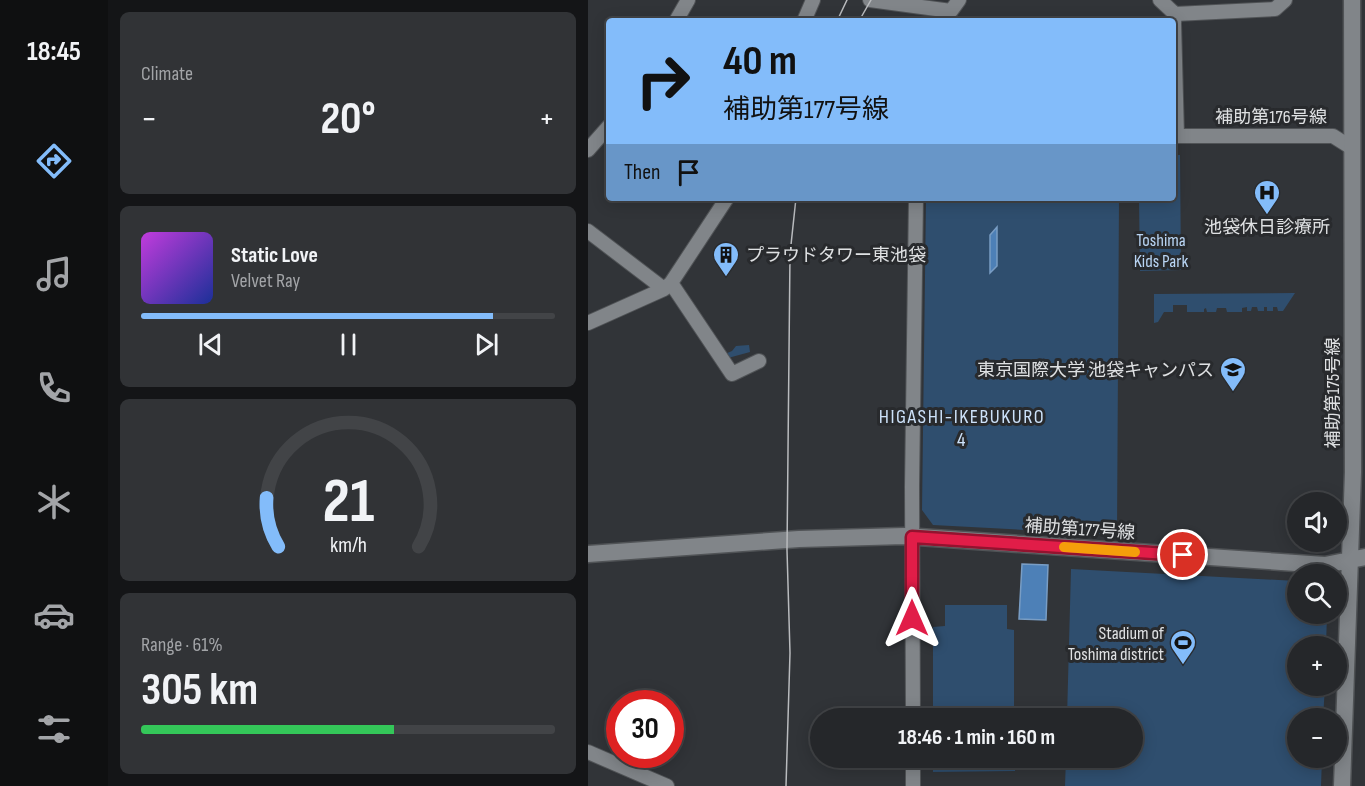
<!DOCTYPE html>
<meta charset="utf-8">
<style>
:root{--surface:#25272a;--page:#313336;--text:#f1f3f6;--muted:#a3a5a8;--line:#424447;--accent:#83bcfa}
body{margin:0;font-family:"Sofia Sans Condensed","Noto Sans JP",sans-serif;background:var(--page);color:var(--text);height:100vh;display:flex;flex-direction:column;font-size:22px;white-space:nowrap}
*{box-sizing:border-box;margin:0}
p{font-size:20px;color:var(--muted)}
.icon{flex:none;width:33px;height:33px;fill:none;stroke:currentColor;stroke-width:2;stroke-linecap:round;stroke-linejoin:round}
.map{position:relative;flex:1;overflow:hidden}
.sheet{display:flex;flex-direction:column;gap:12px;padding:12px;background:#141517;width:480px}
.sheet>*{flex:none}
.top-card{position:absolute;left:18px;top:18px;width:570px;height:183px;border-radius:6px;box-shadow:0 3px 15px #0003,0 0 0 2px var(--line);background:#83bcfa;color:#111;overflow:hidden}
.buttons{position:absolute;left:699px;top:492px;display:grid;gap:12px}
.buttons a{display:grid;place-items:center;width:60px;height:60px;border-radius:50%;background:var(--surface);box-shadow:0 3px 15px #0003,0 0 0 2px var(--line);font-size:30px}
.speed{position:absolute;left:18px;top:690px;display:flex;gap:12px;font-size:30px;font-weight:700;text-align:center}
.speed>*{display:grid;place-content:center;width:78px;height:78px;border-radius:50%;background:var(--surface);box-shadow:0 3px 15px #0003,0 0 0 2px var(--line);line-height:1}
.speed .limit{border:9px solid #d22;background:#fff;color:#111}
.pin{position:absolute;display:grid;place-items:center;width:51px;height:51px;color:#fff;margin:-26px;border:3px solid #fff;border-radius:50%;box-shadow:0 2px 6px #0007}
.me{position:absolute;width:66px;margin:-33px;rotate:0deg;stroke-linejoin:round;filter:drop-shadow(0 0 4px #0008)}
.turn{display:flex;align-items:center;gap:21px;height:126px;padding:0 18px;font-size:27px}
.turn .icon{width:78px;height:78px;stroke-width:2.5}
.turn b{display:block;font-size:42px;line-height:51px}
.then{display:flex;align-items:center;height:57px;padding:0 18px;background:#0003;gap:12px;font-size:22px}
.big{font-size:45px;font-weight:700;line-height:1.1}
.sheet .widget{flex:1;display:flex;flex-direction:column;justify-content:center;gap:9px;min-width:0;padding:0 21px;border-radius:9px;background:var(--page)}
.sheet .dial{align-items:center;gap:0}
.dial svg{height:156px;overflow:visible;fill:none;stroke:var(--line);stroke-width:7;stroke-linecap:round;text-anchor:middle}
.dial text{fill:var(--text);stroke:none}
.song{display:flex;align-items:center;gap:18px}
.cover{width:72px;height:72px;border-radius:9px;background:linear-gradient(135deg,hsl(290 70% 55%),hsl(230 70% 35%))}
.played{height:6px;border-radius:3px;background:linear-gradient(90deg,var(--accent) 85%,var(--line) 85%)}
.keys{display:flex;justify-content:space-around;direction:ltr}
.heat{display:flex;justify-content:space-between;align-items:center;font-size:33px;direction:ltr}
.charge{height:9px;border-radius:4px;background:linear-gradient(90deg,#34c759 61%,var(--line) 0)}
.trip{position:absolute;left:222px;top:708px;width:333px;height:60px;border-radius:30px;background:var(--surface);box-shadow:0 3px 15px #0003,0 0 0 2px var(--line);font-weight:700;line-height:60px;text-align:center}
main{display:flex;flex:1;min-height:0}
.tab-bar{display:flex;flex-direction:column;width:108px;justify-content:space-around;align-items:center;background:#0f1011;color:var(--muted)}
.tab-bar .icon{width:42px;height:42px}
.tab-bar .selected{color:var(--accent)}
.tab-bar b{font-size:27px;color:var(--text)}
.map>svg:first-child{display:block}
</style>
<main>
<nav class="tab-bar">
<b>18:45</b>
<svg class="icon selected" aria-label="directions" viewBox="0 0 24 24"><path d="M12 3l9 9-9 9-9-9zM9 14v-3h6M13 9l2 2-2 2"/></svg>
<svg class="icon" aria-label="music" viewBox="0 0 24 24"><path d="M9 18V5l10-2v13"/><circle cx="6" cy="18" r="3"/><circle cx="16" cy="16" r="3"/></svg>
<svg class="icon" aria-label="phone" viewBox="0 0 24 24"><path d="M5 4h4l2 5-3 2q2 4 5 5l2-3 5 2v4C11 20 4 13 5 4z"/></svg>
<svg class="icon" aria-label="climate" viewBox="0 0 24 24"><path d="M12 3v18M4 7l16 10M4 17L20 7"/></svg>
<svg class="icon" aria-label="car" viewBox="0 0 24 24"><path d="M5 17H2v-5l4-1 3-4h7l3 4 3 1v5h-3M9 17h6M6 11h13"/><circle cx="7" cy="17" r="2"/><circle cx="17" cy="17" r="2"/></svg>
<svg class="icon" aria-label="filters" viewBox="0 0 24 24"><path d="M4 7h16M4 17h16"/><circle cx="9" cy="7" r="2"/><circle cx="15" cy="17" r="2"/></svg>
</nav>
<section class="sheet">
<div class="widget"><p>Climate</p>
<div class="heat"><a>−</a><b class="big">20°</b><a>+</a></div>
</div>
<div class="widget">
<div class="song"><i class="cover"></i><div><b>Static Love</b><p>Velvet Ray</p></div></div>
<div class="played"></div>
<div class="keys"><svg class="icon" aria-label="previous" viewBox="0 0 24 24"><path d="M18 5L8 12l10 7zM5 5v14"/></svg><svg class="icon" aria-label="pause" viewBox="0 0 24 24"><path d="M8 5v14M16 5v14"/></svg><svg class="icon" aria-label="next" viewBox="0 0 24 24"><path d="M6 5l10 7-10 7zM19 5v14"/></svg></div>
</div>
<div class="widget dial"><svg viewBox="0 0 100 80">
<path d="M14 69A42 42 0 1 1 86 69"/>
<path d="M14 69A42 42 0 0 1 8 44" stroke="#83bcfa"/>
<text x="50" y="56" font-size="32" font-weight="700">21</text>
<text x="50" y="72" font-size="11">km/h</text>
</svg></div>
<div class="widget"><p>Range · 61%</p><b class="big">305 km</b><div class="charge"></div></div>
</section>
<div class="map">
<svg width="777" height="786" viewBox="0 0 777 786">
<rect width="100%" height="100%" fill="#313438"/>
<path fill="#2f4e6e" d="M585 155H592L593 270 552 271 551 198H585Z
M338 198H531L529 535 345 525 334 510Z
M707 293 695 311H690L689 307H685V311H679V307H676V311H670L669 307H664L663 311H659V307L654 308V312H639L638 308H629L628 312H619L618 308 616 309V312H599V305H585V312H576L570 322 566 323V294Z
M161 345 162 352 140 358 137 354 144 351 148 346Z
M483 569 709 581 710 614H739L738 646H710V686H737L735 718H710V758H734L733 786H477L478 758H544V718H479Z
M357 605H419V629L426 630V718H345V627L357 626Z
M345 758H427V771L345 772Z"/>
<path fill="#4d80b7" stroke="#799dc4" stroke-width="1.5" d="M409 227V266L402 273V235Z
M434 564 460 565 458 620 431 619Z"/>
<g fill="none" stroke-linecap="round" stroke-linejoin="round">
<defs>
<path id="minor" d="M282 0 363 11 371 0
M572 0 587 14
M88 21 100 0
M216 21 225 0
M585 136H745L764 148
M589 136 586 23 587 14 687 9 697 0
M0 150 21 126
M0 231 76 289
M83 283 144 374 171 361
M0 323 76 289 83 283 139 198
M325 718 324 487 328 198
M0 752 79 786
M325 758V786"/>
<path id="tertiary" d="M0 554 211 539 316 536 737 565 777 557
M754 786 765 472 764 0"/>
</defs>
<use href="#minor" stroke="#505356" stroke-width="16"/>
<use href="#tertiary" stroke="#505356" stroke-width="19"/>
<use href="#minor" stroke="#818589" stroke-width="14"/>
<use href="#tertiary" stroke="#818589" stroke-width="16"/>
<path stroke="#b9bbbe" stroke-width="1.5" d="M249 21 259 0
M271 21 283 0
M198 786 202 653 199 550 202 254 208 198"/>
</g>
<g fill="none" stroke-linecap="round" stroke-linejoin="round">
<defs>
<path id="route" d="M324 618V537L595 555"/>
</defs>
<use href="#route" stroke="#92132f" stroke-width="15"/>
<use href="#route" stroke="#e11d48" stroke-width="10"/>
<path stroke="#f59e0b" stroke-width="10" d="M476 547 547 552"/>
</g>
<defs>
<symbol id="hospital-pin" viewBox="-11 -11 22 30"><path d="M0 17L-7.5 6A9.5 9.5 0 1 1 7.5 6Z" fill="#83bcfa" stroke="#282a2d"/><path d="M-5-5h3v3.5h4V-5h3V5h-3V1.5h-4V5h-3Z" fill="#111"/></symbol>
<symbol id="building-pin" viewBox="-11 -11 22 30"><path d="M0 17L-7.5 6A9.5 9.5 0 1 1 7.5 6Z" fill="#83bcfa" stroke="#282a2d"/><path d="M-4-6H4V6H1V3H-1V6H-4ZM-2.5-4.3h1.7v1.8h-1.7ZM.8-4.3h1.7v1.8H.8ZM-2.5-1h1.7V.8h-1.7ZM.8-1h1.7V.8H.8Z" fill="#111"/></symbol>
<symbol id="university-pin" viewBox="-11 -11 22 30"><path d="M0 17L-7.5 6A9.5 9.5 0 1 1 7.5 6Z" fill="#83bcfa" stroke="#282a2d"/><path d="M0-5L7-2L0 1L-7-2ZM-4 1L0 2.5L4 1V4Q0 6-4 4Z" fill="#111"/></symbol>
<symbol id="stadium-pin" viewBox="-11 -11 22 30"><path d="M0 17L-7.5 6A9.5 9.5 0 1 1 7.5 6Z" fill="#83bcfa" stroke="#282a2d"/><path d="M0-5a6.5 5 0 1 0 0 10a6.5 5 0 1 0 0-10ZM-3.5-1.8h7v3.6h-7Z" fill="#111"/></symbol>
</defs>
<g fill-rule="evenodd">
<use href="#hospital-pin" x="664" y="178" width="30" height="40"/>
<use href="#building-pin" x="123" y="240" width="30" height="40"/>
<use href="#university-pin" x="630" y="355" width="30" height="40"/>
<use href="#stadium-pin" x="580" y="628" width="30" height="40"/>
</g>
<g text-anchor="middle" stroke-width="6" stroke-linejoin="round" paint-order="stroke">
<g font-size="18" fill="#dfe1e3" stroke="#282a2d">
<text x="683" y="123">補助第176号線</text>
<text transform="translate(745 393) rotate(-90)" y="6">補助第175号線</text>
<text transform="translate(492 529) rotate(4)" y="6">補助第177号線</text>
</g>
<g font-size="18" fill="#dfe1e3" stroke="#282a2d" text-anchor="end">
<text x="679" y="233" text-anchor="middle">池袋休日診療所</text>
<text x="158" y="261" text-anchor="start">プラウドタワー東池袋</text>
<text x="626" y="376">東京国際大学 池袋キャンパス</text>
<text x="576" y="639">Stadium of<tspan x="576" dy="21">Toshima district</tspan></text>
</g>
<g font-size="18" fill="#b9d5f4" stroke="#282a2d">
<text x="573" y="246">Toshima<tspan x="573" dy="21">Kids Park</tspan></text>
</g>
<g font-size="20" letter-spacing="1.5" fill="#cde2fa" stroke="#282a2d">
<text x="374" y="423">HIGASHI-IKEBUKURO<tspan x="374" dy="23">4</tspan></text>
</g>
</g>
</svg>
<div class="buttons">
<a><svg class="icon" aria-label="sound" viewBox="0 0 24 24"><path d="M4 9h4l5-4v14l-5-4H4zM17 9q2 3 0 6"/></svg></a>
<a><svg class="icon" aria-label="search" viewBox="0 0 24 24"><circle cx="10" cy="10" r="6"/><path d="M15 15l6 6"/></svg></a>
<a>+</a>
<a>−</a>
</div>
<div class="speed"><div class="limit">30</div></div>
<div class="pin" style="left:595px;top:555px;background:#d93025"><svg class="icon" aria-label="arrive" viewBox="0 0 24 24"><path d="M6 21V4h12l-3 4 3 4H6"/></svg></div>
<svg class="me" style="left:324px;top:618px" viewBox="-20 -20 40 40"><path d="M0-17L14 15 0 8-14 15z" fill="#e11d48" stroke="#fff" stroke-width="4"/></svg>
<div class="trip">18:46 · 1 min · 160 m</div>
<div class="top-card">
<div class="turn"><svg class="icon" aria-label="right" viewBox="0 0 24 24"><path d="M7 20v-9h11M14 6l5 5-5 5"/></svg><div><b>40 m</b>補助第177号線</div></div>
<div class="then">Then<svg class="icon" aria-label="arrive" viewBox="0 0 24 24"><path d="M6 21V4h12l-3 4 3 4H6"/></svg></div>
</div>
</div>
</main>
